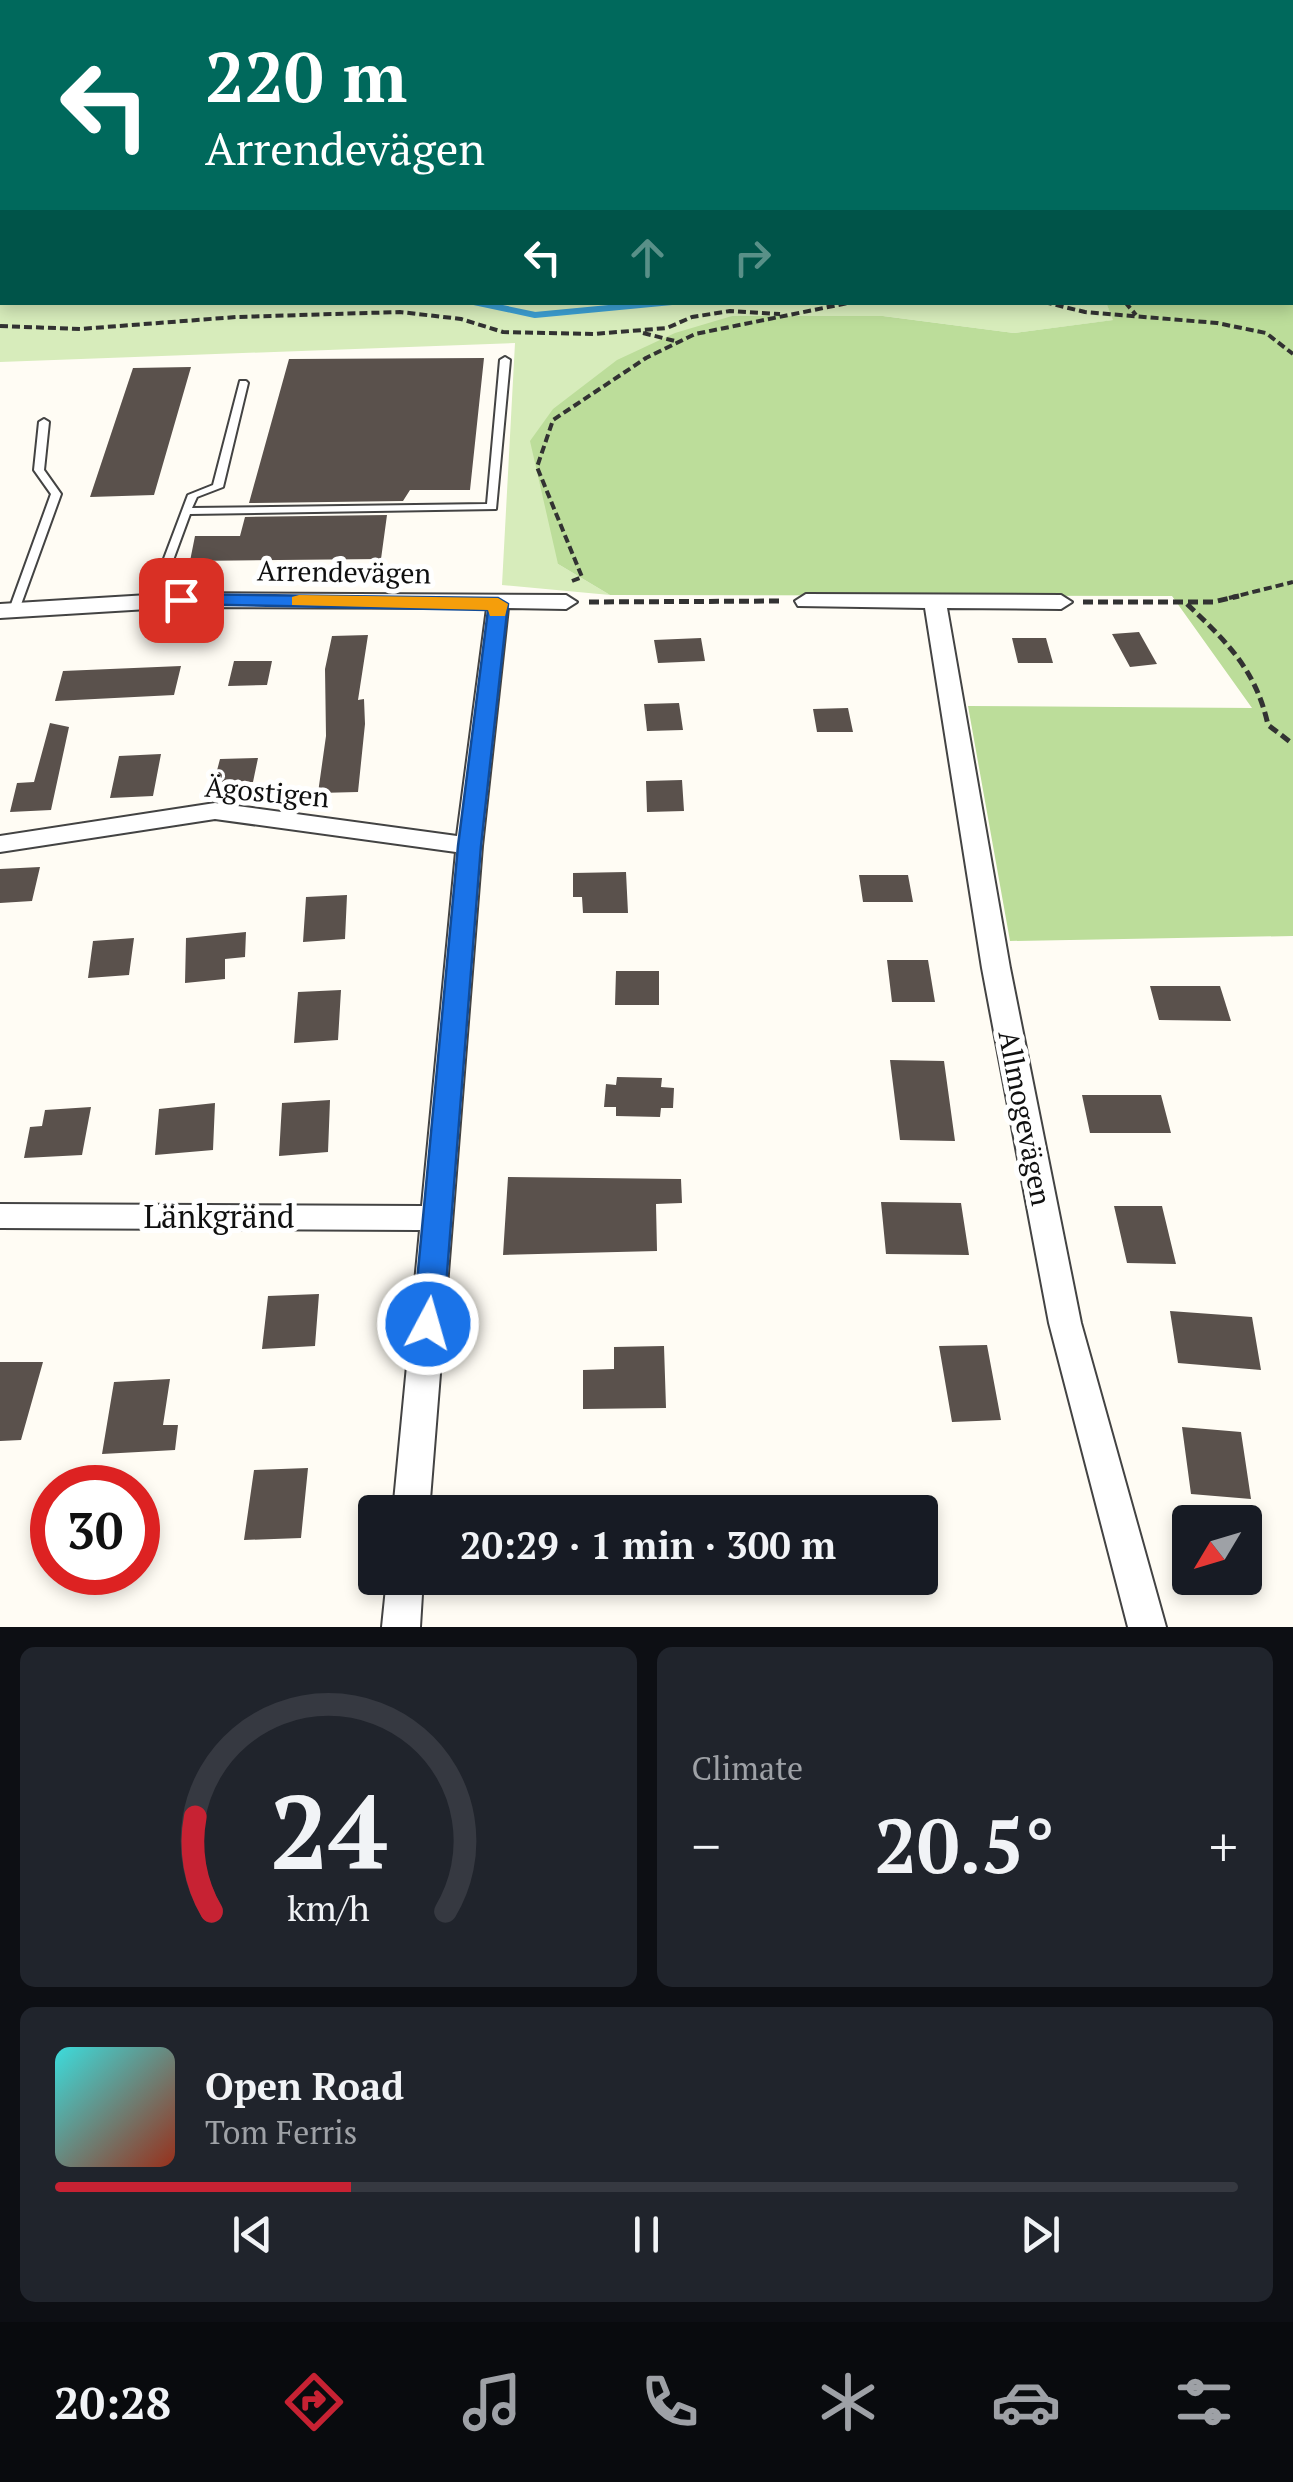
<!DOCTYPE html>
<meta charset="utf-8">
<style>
:root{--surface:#171b24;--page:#20242c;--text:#f1f3f6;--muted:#9ea1a6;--line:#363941;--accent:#c72233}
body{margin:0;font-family:"PT Serif",serif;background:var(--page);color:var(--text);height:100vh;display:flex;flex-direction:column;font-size:38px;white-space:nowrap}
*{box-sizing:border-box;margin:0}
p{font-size:32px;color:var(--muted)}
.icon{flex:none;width:55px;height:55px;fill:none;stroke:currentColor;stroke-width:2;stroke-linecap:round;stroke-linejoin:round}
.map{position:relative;height:1627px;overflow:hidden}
.side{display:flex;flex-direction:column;gap:20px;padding:20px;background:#0d0f14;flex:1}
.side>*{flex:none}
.banner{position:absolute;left:0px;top:0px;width:1295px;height:305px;box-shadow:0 5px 15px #0003;background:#00695c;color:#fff;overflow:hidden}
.needle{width:65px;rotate:232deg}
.fabs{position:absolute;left:1172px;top:1505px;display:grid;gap:20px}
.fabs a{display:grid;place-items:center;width:90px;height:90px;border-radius:10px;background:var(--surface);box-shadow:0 5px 15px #0003;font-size:50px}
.speed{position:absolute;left:30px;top:1465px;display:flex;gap:20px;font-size:50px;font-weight:700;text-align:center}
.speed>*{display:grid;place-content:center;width:130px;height:130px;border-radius:50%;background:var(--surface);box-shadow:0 5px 15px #0003;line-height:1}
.speed .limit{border:15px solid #d22;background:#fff;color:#111}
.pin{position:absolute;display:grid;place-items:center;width:85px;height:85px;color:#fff;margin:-42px;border-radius:20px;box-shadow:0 5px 15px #0006}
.me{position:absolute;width:110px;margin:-55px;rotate:6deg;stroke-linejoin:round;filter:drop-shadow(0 0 8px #0008)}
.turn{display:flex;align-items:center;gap:35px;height:210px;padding:0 40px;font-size:45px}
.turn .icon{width:130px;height:130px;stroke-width:2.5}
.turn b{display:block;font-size:70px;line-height:85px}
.lanes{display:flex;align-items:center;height:95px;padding:0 40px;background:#0003;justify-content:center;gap:50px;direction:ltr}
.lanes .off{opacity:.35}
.big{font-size:75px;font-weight:800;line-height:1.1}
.side .widget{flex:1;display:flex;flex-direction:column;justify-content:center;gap:15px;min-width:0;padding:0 35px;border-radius:15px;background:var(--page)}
.side .dial{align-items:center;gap:0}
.dial svg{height:260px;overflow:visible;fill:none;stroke:var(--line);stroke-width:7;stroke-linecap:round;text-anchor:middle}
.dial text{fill:var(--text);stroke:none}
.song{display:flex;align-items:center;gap:30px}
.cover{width:120px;height:120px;border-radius:15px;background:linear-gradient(135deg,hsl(180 70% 55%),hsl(10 70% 35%))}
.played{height:10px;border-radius:5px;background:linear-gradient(90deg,var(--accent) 25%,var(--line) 25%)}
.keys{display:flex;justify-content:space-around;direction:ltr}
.heat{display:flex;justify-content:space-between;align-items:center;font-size:55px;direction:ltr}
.side .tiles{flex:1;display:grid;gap:20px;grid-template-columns:1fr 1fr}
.widget:last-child{grid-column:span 2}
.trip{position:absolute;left:358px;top:1495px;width:580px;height:100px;border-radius:10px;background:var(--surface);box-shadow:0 5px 15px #0003;font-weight:800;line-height:100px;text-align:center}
.dock{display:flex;height:160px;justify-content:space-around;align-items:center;background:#090b0e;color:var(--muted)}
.dock .icon{width:70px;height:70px}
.dock .active{color:var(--accent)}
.dock b{font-size:45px;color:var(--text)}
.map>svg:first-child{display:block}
</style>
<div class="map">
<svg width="1293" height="1627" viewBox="0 0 1293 1627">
<rect width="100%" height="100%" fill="#fffcf4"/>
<path fill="#d7ecbb" d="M662 0H1070L1073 2H663Z
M0 226 2 302H1082L1107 305 1114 320 1014 333 883 316H732L558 564 610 595 502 585 515 343 0 362Z"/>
<path fill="#bcdd9a" d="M1293 268V936L1010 941 968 706 1252 708 1172 596 610 595 558 564 530 441 553 409 617 360 675 333 732 316H883L1014 333 1113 320 1107 305 1082 303 1292 302Z"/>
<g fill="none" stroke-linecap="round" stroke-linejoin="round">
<path stroke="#3b9ed2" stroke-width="6" d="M474 302 535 315 672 302"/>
</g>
<path fill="#5a514c" d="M484 358 470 490H410L403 501 249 503 289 359Z
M191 367 154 495 90 497 133 368Z
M387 515 381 559 190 561 195 536H240L245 517Z
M1139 632 1157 664 1130 667 1112 634Z
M368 635 358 700 364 699 365 724 358 792 318 793 326 736 325 669 332 636Z
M701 638 705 661 658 663 654 640Z
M1012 638H1046L1053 663H1018Z
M234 661H272L267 685 228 686Z
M181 666 174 695 55 701 63 671Z
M679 703 683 730 647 731 644 704Z
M848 708 853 732H817L813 709Z
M50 723 69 727 51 810 10 812 17 783 34 782Z
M161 754 153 796 110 798 119 756Z
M258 758 253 782H214L220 759Z
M682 780 684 811 647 812 646 781Z
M40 867 32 901 0 903V869Z
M626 872 628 913H583L582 897H573V873Z
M859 875H908L913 902H863Z
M347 895 345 939 303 942 306 897Z
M246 932 245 957 225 959V979L185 983 186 938Z
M134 938 129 975 88 978 93 941Z
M887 960H928L935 1002H892Z
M616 971H659V1005H615Z
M1150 986H1220L1231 1021 1159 1020Z
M341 990 338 1040 294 1043 298 992Z
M890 1060 944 1061 955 1141 900 1140Z
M617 1077 662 1078 661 1087 674 1088 673 1108H661L660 1117 616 1116V1107H604L606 1084 616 1085Z
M1082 1095H1161L1171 1133H1090Z
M330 1100 328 1152 279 1156 282 1103Z
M215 1103 213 1150 155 1155 159 1109Z
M91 1107 82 1155 24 1158 30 1127 42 1126 45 1110Z
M508 1177 681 1179 682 1203 656 1204 657 1251 503 1255Z
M881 1202 961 1203 969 1255 886 1254Z
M1114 1206H1162L1176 1264 1127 1263Z
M319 1294 315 1346 262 1349 268 1296Z
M1170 1311 1252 1317 1261 1370 1178 1363Z
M987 1345 1001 1420 952 1422 939 1346Z
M664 1346 666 1408 583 1409V1370L614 1369V1347Z
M0 1362H43L21 1440 0 1441Z
M170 1379 163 1425H178L175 1450 102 1454 114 1382Z
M1182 1427 1241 1432 1251 1499 1191 1494Z
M308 1468 301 1538 244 1540 254 1470Z"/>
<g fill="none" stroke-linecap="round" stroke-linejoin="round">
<defs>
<path id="lane" d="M505 357 510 360 496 509 190 514 158 601 153 604 148 601 188 495 213 485 240 381H246L248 383 223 487 197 497 192 508 487 504 500 360Z
M44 419 49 422 44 470 61 494 19 610 14 613 9 610 51 494 34 470 39 422Z"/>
<path id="street" d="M181 593 566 595 577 602 566 609 508 608 482 846 429 1512H393L420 1230 0 1228V1204L422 1206 456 852 215 819 0 852V836L215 803 457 836 487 608 181 607 0 618V604Z
M806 594 1061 595 1072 602 1061 609 947 608 1010 968 1081 1323 1166 1627H1128L1049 1323 982 968 925 608 798 606 795 601Z
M387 1578H423L420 1627H382Z"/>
</defs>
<use href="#lane" stroke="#434343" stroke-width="4"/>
<use href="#street" stroke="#434343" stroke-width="4"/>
<path stroke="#323232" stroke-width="2.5" stroke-dasharray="6 2.5" stroke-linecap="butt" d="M199 0 213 2
M541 0 556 2
M1156 0 1161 2
M138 2 160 0
M277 2 331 0
M1227 2 1231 0"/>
<path stroke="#323232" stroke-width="4" stroke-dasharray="8 4" stroke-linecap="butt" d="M1044 302 1085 312 1217 323 1266 333 1293 354
M1125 302 1136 315
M0 326 80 329 236 317 400 312 461 319 503 332 594 334 667 328 692 317 730 311 780 314
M643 333 675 341
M572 581 582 577 537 467 553 420 646 358 695 334 853 302
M1229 598 1293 582"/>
<path stroke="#323232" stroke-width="5" stroke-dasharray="10 5" stroke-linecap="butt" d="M589 602 783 601
M1083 602H1213L1239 596
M1187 604C1227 642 1256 670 1268 725L1293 744"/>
<use href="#lane" fill="#fff" fill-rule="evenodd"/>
<use href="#street" fill="#fff" fill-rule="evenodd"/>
</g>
<path fill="#1a73e8" stroke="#114b97" stroke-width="2.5" d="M181 594 498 598 508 604 481 846 443 1324 439 1333 428 1336 418 1333 413 1324 458 846 488 610 174 604V596Z"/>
<path fill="#f59e0b" d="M299 595 498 598 508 604 505 616H490L488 610 292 605V597Z"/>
<g text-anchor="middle" stroke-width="10" stroke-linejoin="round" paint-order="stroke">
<g font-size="28" fill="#101010" stroke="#fff">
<text transform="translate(344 572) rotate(1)" y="10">Arrendevägen</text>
<text transform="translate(267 792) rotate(5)" y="10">Ägostigen</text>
<text transform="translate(1025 1118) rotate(79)" y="10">Allmogevägen</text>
</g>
<g font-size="32" fill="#101010" stroke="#fff">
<text x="219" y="1228">Länkgränd</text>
</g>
</g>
</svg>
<div class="fabs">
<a><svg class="needle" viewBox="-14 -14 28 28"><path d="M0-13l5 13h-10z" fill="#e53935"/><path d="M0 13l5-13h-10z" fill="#9ea1a6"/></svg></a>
</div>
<div class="speed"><div class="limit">30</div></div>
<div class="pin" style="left:181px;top:600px;background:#d93025"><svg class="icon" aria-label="arrive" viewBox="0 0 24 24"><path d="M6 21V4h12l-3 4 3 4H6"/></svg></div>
<svg class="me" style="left:428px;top:1324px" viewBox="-20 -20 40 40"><circle r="17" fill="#1a73e8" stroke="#fff" stroke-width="3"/><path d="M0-11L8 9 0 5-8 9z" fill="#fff"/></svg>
<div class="trip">20:29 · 1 min · 300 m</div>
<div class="banner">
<div class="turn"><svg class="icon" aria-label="left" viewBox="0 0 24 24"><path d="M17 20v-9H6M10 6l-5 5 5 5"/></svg><div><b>220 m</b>Arrendevägen</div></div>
<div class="lanes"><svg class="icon" aria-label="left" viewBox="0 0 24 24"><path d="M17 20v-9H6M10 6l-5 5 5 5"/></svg><svg class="icon off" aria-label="ahead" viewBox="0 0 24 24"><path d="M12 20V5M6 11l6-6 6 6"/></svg><svg class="icon off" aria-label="right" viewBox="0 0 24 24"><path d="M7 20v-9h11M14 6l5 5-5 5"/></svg></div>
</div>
</div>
<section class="side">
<div class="tiles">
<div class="widget dial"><svg viewBox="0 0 100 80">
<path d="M14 69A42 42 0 1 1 86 69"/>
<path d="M14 69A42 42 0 0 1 9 40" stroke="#c72233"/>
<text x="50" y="56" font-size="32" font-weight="700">24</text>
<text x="50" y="72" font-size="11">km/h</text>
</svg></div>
<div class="widget"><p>Climate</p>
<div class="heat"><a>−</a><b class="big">20.5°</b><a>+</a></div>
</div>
<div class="widget">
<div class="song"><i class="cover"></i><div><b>Open Road</b><p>Tom Ferris</p></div></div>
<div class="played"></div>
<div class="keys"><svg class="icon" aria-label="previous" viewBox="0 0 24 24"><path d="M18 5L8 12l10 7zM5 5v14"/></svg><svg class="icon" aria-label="pause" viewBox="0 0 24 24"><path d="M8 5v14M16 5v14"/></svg><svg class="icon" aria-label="next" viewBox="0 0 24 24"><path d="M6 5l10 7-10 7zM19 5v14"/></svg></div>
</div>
</div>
</section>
<nav class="dock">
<b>20:28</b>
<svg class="icon active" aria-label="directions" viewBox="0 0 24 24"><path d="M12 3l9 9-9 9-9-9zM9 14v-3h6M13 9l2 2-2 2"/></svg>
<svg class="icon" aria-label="music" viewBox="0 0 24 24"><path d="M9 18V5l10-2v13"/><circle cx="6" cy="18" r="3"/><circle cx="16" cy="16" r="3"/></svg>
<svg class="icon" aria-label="phone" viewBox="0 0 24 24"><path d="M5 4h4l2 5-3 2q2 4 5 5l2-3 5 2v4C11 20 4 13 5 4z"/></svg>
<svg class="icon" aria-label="climate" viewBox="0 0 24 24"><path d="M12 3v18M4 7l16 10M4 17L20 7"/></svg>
<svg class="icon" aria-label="car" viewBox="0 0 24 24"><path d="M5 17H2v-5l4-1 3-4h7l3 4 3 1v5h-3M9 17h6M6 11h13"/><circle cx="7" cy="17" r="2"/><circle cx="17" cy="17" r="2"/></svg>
<svg class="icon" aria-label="filters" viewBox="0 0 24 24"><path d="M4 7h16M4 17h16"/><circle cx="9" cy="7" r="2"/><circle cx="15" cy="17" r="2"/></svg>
</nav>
